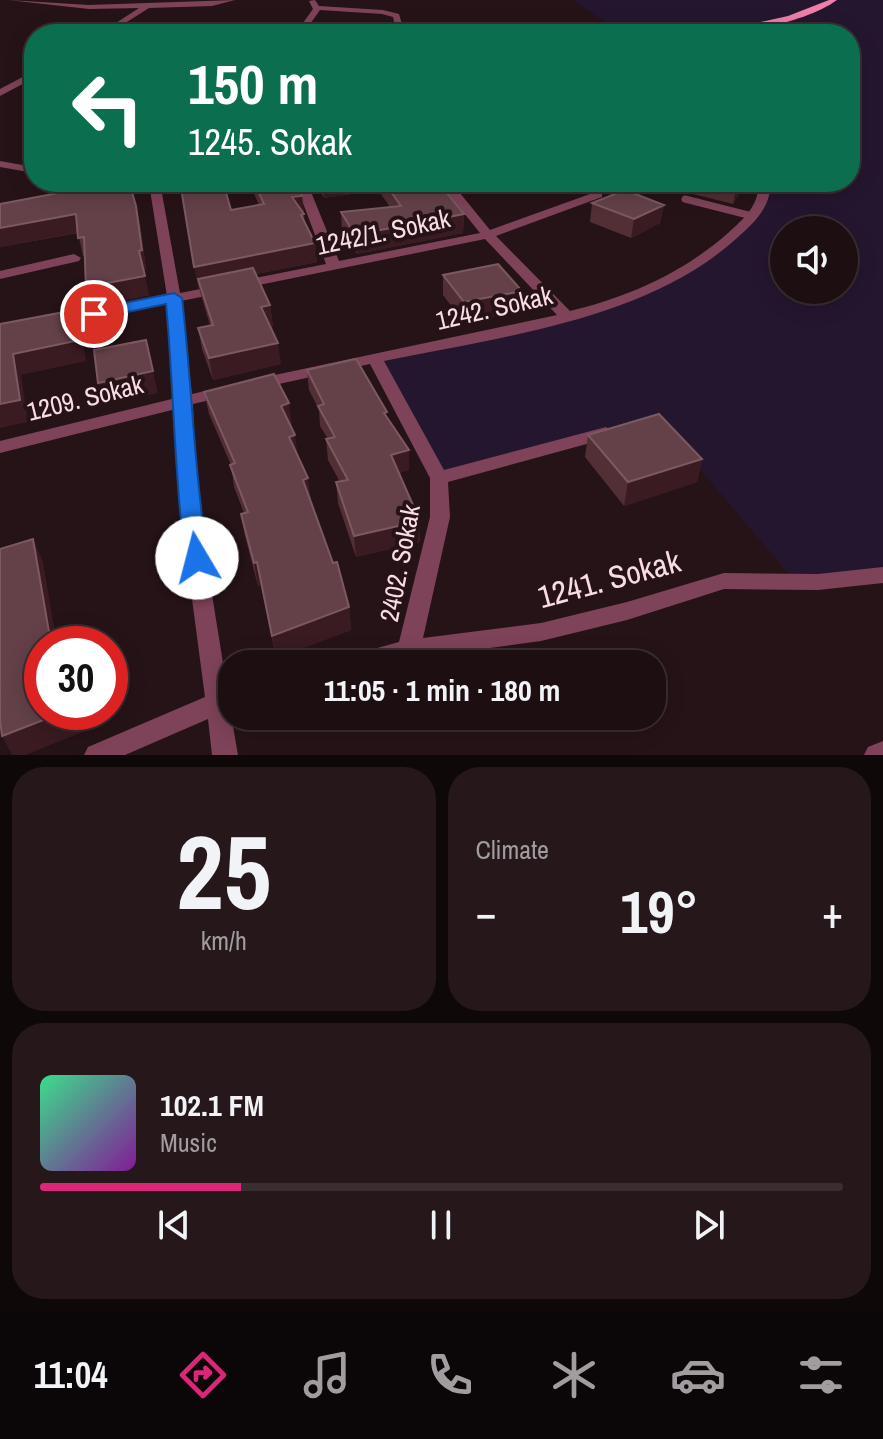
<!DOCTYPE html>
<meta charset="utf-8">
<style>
:root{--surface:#1c0e11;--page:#25171a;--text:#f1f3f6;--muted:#a09c9f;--line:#3a2e31;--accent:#db2777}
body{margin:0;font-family:"Archivo Narrow",sans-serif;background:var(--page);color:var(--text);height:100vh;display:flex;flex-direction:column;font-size:30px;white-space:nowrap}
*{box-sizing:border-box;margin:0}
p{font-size:26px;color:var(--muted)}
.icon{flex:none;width:44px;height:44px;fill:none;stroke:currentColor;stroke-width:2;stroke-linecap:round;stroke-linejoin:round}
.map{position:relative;height:755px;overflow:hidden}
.drawer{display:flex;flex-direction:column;gap:12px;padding:12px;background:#0f0809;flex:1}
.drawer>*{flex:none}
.hud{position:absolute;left:24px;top:24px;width:836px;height:168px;border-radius:32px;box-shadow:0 4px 20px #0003,0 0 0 2px var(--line);background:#0b6e4f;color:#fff;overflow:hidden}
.fabs{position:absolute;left:770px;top:216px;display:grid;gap:16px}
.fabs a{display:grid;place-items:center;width:88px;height:88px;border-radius:50%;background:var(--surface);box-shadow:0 4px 20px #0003,0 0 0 2px var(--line);font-size:40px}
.speed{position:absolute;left:24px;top:626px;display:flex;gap:16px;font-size:40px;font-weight:700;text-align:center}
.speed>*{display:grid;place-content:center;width:104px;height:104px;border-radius:50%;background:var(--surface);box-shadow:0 4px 20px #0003,0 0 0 2px var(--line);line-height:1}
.speed .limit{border:12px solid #d22;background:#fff;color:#111}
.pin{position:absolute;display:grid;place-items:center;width:68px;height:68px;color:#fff;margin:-34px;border:4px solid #fff;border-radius:50%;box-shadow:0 2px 8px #0007}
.me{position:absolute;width:88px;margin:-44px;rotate:352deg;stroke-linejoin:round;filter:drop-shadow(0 0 6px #0008)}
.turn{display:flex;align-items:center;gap:28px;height:168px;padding:0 32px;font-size:36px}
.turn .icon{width:104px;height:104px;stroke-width:2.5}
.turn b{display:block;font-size:56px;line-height:68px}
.big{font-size:60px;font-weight:700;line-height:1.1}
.drawer .widget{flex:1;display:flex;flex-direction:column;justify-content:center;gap:12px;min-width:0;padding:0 28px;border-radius:32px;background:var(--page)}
.drawer .dial{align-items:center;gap:0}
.dial b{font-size:104px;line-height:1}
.song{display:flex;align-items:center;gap:24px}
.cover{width:96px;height:96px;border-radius:12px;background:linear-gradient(135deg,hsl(150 70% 55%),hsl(290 70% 35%))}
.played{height:8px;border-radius:4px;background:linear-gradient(90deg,var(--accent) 25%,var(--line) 25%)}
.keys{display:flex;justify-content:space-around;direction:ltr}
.heat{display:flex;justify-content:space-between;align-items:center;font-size:44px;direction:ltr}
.drawer .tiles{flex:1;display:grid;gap:12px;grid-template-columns:1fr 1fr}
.widget:last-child{grid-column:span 2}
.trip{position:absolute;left:218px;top:650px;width:448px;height:80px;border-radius:32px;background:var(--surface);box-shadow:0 4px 20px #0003,0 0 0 2px var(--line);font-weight:700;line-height:80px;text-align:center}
.tabs{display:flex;height:128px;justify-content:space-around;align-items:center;background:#0b0607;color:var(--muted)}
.tabs .icon{width:56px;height:56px}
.tabs .current{color:var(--accent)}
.tabs b{font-size:36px;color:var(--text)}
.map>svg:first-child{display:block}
</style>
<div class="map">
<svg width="883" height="755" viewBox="0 0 883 755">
<rect width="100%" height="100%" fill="#261317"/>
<path fill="#24162f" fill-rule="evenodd" d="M573 0H883V575L794 580 658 420 439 478 375 360 590 311 679 275 752 216 764 182H850V34H621ZM784 230H844V290H784Z"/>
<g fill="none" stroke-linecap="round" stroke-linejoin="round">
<path stroke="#7f4359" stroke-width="5" d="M582 185 598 182"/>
<path stroke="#7f4359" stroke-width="7" d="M685 199 752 216"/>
<path fill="#7f4359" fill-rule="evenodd" d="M8 0 89 5 235 0 212 6 149 8 108 34H99L139 8 89 9Z
M315 0 319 6 383 10 399 14 405 34H397L393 17 382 14 320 10 303 34H295L313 9 309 1Z
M34 71V78L0 96V89Z
M0 161 34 167V173L0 167Z
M68 182H83L108 197 98 199Z
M155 182H176L161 188 180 293 326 264 295 182H307L339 261 480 233 439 182H451L490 230 590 194 579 182H591L602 193V197L496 236 570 311C628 297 683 273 728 233 744 219 760 205 758 182H770C772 206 754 223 737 238 647 320 500 337 384 361L444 470 606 427 615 433 612 437 448 482 450 517 423 638 541 623 627 602 724 573 818 574 883 567V583L818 590 724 589 627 620 541 641 409 659 389 664H342L345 657 399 642 430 517V478L370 364 256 389 248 384 256 379 557 315 485 239 181 301 192 394 226 386 234 391 232 395 193 404 197 501 227 688 232 686 230 709 238 755H212L208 719 125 755H84L88 747 205 697 179 501 176 409 0 453V441L176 398 167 304 57 326 50 322 57 318 167 296 150 190 113 198 107 195Z
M74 254 81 258 79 261 0 279V271Z
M883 741V755H864L868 747Z"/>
<path fill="#ef7ea9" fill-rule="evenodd" d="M829 0H837C807 22 743 34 706 34L788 16Z"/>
</g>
<path fill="#522e35" d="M180 182 231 210 259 205 251 187 231 190 228 182H296L302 196 305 224 315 243 317 262 256 274 270 305 273 326 270 327 281 364 213 380 202 349 198 328 210 325 198 285Z
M316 182H438L464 214 463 233 357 254 342 231 341 212 390 207 378 190 324 198Z
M459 182H519L466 190Z
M691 182H744L743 188 733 204 689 193Z
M592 203 664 205 660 223 631 238 590 222Z
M0 204 136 206 140 224 146 269 143 270 149 295 91 307 86 287 85 256H83L78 233 0 247Z
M443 275 520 311 464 323 443 295Z
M307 370 387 417 409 470 399 473 420 542 356 557 338 503 336 482H340L328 460 326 439H328L320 426 319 410 309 390Z
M204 392 292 425H290L298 457 311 501 349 607 351 630 276 658 261 585 258 586 245 536 241 514 244 513 234 487 231 465 209 414Z
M588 435 702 459 697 482 624 506 585 457Z"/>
<path fill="#391b21" d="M230 182H251V187L231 190Z
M323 182H378V190L324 198Z
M466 182H519L466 190Z
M739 182H744L743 188 733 204 737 185Z
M302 196 304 213 292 197Z
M664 205 660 223 631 238 634 219Z
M136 206 140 224 146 269 143 270 139 251Z
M76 214 81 232 0 247V228Z
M464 214 463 233 357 254 355 235Z
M315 243 317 262 200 285 198 279V285L194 267Z
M145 276 149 295 91 307 86 287Z
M522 291 520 311 464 323V302Z
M270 305 273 326 264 328 261 307Z
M75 310 81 331 86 361 21 375 28 422 0 428V404L13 354Z
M146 340 158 393 105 405 98 383Z
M278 343 281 364 213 380 209 358Z
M289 403 292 425 284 427 281 406Z
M295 435 298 457 289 437Z
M409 450V470L392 476 391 455Z
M702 459 697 482 624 506 628 482Z
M308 478 311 501 303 480Z
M420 521V542L356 557 354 536Z
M33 539 43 562 57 644 50 638Z
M257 562 261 585 258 586 254 563Z
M349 607 351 630 276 658 272 636Z
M64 712H90L93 728 25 755H12L2 736Z"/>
<path fill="#644148" stroke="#7c5961" stroke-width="2" d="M180 182H223L231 210 264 204 254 182H296L302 196 292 197 304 214 301 215 315 243 194 267Z
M384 182H438L464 214 355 235 341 212 401 206Z
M722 182H739L737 185Z
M123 184 130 185 136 206 142 250 139 251 145 276 86 287 84 237 78 238 76 214 0 228V204L74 190Z
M625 190 664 205 634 219 592 203Z
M498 264 522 291 464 302 443 275Z
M253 268 270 305 261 307 278 343 209 358 198 328 213 325 198 279Z
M75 310 80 340 13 354 20 400 0 404V324Z
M146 340 153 371 98 383 94 350Z
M356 359 387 412 384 413 409 450 391 455 420 521 354 536 336 482 348 480 326 439 335 437 318 406 324 404 307 370Z
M274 374 289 403 281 406 295 435 289 437 308 478 303 480 333 563 337 562 349 607 272 636 257 562 254 563 241 514 248 512 230 465 235 463 204 392Z
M659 414 702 459 628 482 588 435Z
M33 539 50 638 69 631 71 644H42V712H64L2 736 0 720V549Z"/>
<path fill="#1a73e8" stroke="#114b97" stroke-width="2" d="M174 293 182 298C192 384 194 472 208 558L205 564 197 567 189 564 185 558C174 474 174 389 166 304L94 319 85 314 94 309Z"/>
<g text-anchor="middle" stroke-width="8" stroke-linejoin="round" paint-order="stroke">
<g font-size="26" fill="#fbdce5" stroke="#261317">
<text transform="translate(383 232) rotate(-12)" y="9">1242/1. Sokak</text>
<text transform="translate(494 308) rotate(-13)" y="9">1242. Sokak</text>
<text transform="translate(85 398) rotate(-14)" y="9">1209. Sokak</text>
<text transform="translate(400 563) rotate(-79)" y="9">2402. Sokak</text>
</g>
<g font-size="32" fill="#fbdce5" stroke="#261317">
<text transform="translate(609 579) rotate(-15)" y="11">1241. Sokak</text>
</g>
</g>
</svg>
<div class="fabs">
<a><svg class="icon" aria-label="sound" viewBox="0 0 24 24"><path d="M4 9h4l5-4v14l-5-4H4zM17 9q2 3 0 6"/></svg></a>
</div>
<div class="speed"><div class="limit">30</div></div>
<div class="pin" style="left:94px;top:314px;background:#d93025"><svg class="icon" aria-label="arrive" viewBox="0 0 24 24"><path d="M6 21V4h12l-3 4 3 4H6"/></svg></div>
<svg class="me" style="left:197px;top:558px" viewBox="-20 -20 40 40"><circle r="19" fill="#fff"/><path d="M0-13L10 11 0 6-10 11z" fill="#1a73e8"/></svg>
<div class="trip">11:05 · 1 min · 180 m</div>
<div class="hud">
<div class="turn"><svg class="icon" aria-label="left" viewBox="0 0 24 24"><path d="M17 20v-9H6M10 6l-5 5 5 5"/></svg><div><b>150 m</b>1245. Sokak</div></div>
</div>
</div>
<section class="drawer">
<div class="tiles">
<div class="widget dial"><b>25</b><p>km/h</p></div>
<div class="widget"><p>Climate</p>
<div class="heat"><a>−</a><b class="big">19°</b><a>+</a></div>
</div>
<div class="widget">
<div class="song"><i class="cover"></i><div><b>102.1 FM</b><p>Music</p></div></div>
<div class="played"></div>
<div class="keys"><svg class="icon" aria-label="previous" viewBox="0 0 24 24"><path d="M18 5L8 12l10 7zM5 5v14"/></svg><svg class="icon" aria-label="pause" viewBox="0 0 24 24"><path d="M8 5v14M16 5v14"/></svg><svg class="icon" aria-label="next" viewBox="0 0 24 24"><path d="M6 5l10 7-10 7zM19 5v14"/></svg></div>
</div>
</div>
</section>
<nav class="tabs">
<b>11:04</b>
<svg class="icon current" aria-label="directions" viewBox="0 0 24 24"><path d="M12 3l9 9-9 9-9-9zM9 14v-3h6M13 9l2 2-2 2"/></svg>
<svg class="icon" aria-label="music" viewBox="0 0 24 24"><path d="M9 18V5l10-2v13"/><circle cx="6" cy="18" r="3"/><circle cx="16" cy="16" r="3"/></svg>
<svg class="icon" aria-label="phone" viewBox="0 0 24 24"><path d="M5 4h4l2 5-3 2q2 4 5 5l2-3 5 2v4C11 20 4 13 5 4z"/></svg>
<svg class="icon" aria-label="climate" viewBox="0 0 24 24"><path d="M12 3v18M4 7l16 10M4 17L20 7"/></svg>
<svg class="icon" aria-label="car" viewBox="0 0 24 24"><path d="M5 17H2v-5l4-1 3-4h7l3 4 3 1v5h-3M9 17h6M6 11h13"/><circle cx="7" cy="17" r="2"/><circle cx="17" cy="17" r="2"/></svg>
<svg class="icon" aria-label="filters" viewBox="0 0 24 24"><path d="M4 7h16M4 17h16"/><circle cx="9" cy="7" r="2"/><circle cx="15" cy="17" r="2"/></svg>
</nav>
